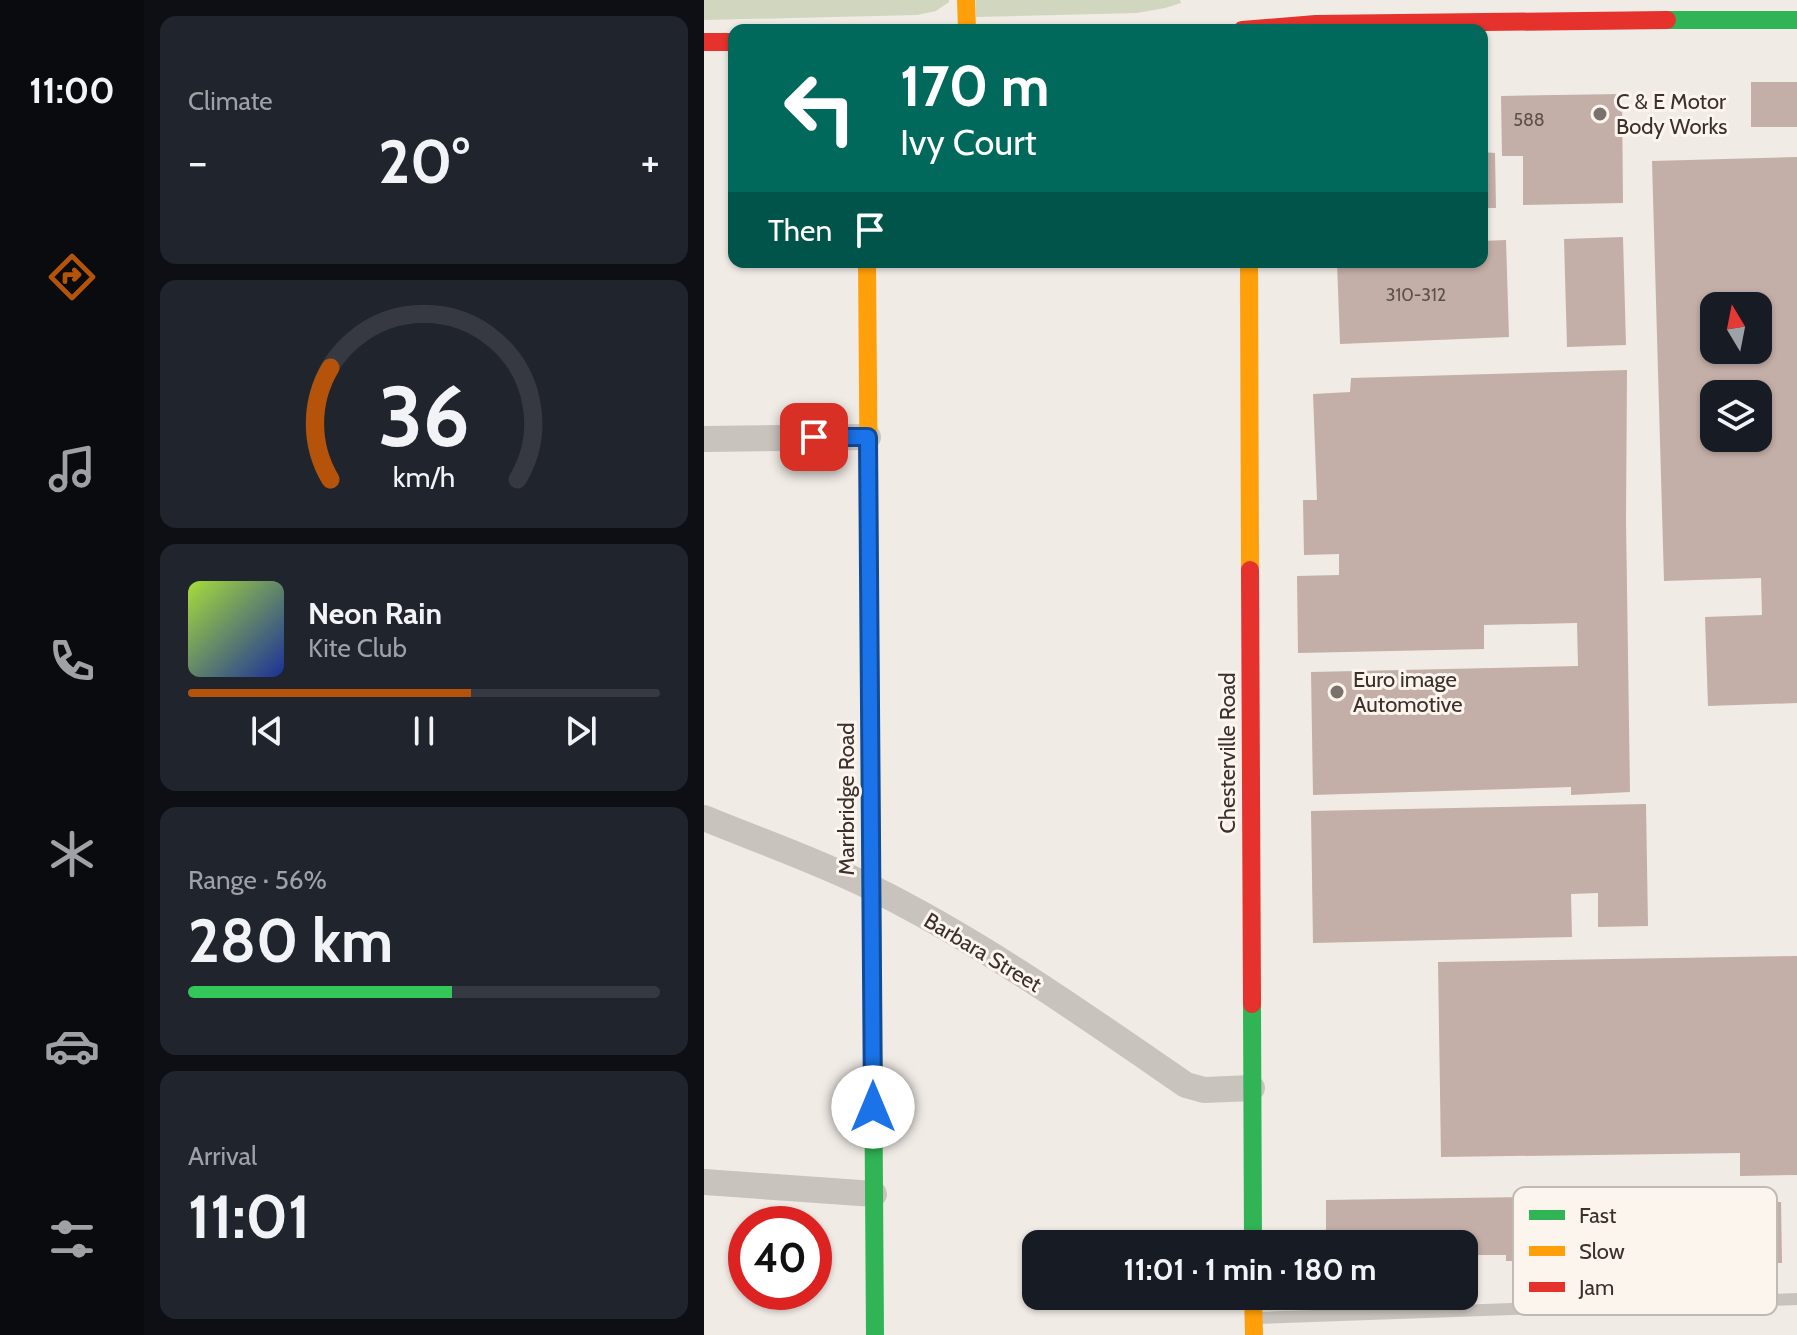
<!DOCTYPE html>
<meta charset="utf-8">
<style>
:root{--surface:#171b24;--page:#20242c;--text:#f1f3f6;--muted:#9ea1a6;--line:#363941;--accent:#b45309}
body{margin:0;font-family:Cabin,sans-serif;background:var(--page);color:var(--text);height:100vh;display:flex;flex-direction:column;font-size:30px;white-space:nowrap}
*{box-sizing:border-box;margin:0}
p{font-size:26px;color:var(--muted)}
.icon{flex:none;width:44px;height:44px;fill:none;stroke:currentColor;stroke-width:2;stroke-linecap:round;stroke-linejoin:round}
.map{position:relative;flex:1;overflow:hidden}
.panel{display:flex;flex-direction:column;gap:16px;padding:16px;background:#0d0f14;width:560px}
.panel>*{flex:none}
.banner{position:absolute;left:24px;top:24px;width:760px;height:244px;border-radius:16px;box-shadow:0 2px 6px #0004;background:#00695c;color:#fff;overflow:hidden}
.needle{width:52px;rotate:350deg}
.buttons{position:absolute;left:996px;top:292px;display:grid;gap:16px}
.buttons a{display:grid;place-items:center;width:72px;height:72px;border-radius:16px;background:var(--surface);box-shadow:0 2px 6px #0004;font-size:40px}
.speed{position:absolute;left:24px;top:1206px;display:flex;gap:16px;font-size:40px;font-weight:700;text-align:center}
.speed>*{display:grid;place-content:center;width:104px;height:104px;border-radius:50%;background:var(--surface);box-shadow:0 2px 6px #0004;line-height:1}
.speed .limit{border:12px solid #d22;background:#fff;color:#111}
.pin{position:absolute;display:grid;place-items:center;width:68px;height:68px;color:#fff;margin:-34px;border-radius:16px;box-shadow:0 4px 12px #0006}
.me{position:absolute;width:88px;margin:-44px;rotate:0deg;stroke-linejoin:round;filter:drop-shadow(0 0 6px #0008)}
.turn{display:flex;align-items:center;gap:28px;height:168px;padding:0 40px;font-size:36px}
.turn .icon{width:104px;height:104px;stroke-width:2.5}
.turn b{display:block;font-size:56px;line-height:68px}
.then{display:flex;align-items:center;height:76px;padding:0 40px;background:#0003;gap:16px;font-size:30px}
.big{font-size:60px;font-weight:800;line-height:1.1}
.panel .card{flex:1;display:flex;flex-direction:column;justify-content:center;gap:12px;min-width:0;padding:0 28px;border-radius:16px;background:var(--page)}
.panel .dial{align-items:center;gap:0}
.dial svg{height:208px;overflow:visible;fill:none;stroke:var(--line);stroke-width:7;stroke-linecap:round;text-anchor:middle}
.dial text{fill:var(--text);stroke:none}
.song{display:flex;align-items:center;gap:24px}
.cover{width:96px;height:96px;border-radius:12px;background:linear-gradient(135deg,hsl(80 70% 55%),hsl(230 70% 35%))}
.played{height:8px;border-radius:4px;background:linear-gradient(90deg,var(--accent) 60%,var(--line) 60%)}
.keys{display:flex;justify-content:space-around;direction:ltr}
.heat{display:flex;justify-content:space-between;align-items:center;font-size:44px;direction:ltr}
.charge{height:12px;border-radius:6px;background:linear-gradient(90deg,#34c759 56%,var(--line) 0)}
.trip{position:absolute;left:318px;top:1230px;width:456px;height:80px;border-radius:16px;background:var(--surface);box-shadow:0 2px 6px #0004;font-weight:800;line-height:80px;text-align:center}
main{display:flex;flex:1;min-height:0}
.tab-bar{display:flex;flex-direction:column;width:144px;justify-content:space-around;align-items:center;background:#090b0e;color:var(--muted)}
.tab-bar .icon{width:56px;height:56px}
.tab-bar .on{color:var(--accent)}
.tab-bar b{font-size:36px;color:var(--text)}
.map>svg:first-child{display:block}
</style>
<main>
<nav class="tab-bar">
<b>11:00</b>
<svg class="icon on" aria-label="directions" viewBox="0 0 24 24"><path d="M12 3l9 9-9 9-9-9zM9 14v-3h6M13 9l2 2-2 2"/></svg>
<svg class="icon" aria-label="music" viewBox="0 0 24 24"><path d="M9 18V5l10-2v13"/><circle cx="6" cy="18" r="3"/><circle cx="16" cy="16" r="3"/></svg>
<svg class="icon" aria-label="phone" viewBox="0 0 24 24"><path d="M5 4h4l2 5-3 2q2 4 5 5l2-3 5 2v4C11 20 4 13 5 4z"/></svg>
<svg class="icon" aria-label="climate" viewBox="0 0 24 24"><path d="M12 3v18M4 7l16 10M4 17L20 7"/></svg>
<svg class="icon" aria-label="car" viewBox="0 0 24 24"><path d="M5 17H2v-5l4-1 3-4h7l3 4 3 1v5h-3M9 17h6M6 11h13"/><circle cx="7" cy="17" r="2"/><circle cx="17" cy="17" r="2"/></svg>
<svg class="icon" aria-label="filters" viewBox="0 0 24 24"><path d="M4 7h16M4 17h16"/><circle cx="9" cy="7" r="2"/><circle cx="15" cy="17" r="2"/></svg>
</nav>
<section class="panel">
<div class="card"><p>Climate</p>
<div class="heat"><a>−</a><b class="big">20°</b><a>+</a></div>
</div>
<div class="card dial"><svg viewBox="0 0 100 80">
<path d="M14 69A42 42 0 1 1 86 69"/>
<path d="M14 69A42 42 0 0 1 14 26" stroke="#b45309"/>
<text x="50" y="56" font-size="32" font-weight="700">36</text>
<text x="50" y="72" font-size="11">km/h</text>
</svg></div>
<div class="card">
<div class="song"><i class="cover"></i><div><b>Neon Rain</b><p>Kite Club</p></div></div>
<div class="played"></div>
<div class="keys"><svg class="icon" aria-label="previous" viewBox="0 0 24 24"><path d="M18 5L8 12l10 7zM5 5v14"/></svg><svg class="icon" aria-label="pause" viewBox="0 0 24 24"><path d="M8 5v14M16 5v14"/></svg><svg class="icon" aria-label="next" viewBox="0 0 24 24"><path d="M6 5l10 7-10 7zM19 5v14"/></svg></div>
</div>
<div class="card"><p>Range · 56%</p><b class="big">280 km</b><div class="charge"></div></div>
<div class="card"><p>Arrival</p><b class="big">11:01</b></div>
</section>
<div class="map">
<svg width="1093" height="1335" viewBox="0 0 1093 1335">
<rect width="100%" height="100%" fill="#f0ebe5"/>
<path fill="#d1d6bf" d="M0 0H245V2L232 11 213 15 0 20Z
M272 0H476L477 3 461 8 433 13 272 17Z"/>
<path fill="#c3afa7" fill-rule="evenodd" d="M1047 82H1093V127H1047Z
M918 94 919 203 819 205V156H798L797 96Z
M778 152 791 153 792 208H778Z
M1093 157V703L1004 706 1001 617 1058 615 1057 578 960 581 948 161ZM1010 306H1054V350H1010ZM1010 394H1054V438H1010Z
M919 237 922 345 863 347 860 239Z
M802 240 805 337 636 344 633 262H778V241Z
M923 370 922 520 926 792 867 795V787L609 795 607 672 874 666 873 623 780 625V649L594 653 593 576 635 575V554L600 555 599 500H613L609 394 646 392 647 378Z
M942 804 944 926 894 927V893L867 894 868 937 609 943 607 811Z
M1093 956V1175L1036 1176V1153L737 1157 734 962Z
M826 1197 827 1261H802V1255H764V1261H760V1244H622V1200Z
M1077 1202 1078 1263 887 1265 886 1204Z"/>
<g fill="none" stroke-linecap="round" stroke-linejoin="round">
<path stroke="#c9c3be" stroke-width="12" d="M553 1318 1093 1299"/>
<path stroke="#c9c3be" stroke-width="26" d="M0 439 164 437
M0 818C56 841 114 861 168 888 279 943 380 1015 482 1085L500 1090 548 1088
M0 1182 170 1194"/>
<path stroke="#30b455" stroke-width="18" d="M963 20H1093
M168 897 171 1335
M548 1004 549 1244"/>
<path stroke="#ff9f0a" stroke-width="18" d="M262 0 263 30
M163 262 168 897
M545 262 546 570
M549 1296 550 1335"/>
<path stroke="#e5322d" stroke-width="18" d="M538 30 612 24 963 20
M0 42H30
M546 570 548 1004"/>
</g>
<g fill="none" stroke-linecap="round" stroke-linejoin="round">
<defs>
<path id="route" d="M110 437H164L169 1107"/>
</defs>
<use href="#route" stroke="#114b97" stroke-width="20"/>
<use href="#route" stroke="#1a73e8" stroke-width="14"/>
</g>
<g fill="#7a716c" stroke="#fbf5ee" stroke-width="3">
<circle cx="896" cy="114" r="8"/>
<circle cx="633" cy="692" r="8"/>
</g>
<g text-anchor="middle" stroke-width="6" stroke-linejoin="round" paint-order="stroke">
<g font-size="18" fill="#5d504a">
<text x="825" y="126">588</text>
<text x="712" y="301">310-312</text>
</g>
<g font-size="22" fill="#3b302b" stroke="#fbf5ee" text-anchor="start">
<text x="912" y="109">C &amp; E Motor<tspan x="912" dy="25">Body Works</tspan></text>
<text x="649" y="687">Euro image<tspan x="649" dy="25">Automotive</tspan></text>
</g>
<g font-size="22" fill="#3b302b" stroke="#fbf5ee">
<text transform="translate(523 753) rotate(-90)" y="8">Chesterville Road</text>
<text transform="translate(142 799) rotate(-90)" y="8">Marrbridge Road</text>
<text transform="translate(279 952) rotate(31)" y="8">Barbara Street</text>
</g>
</g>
<rect x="809" y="1187" width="264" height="128" rx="12" fill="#fbf5ee" stroke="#c1bab4" stroke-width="2"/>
<rect x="825" y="1210" width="36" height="10" fill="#30b455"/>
<rect x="825" y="1246" width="36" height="10" fill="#ff9f0a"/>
<rect x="825" y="1282" width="36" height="10" fill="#e5322d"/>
<g font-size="22" fill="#3b302b">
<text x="875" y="1223">Fast</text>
<text x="875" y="1259">Slow</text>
<text x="875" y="1295">Jam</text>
</g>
</svg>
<div class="buttons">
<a><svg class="needle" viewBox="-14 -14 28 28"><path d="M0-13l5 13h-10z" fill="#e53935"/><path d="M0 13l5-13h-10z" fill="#9ea1a6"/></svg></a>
<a><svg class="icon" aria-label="layers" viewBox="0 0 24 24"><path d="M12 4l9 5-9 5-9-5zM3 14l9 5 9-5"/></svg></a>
</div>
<div class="speed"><div class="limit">40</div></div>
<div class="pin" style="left:110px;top:437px;background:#d93025"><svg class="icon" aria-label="arrive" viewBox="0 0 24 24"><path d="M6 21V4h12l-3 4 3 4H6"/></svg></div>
<svg class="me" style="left:169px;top:1107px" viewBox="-20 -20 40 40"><circle r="19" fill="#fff"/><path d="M0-13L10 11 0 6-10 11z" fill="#1a73e8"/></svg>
<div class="trip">11:01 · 1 min · 180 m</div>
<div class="banner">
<div class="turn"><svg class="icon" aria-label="left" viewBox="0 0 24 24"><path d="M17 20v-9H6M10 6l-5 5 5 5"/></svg><div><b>170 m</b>Ivy Court</div></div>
<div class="then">Then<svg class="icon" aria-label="arrive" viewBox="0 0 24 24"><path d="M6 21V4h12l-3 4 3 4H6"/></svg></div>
</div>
</div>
</main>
